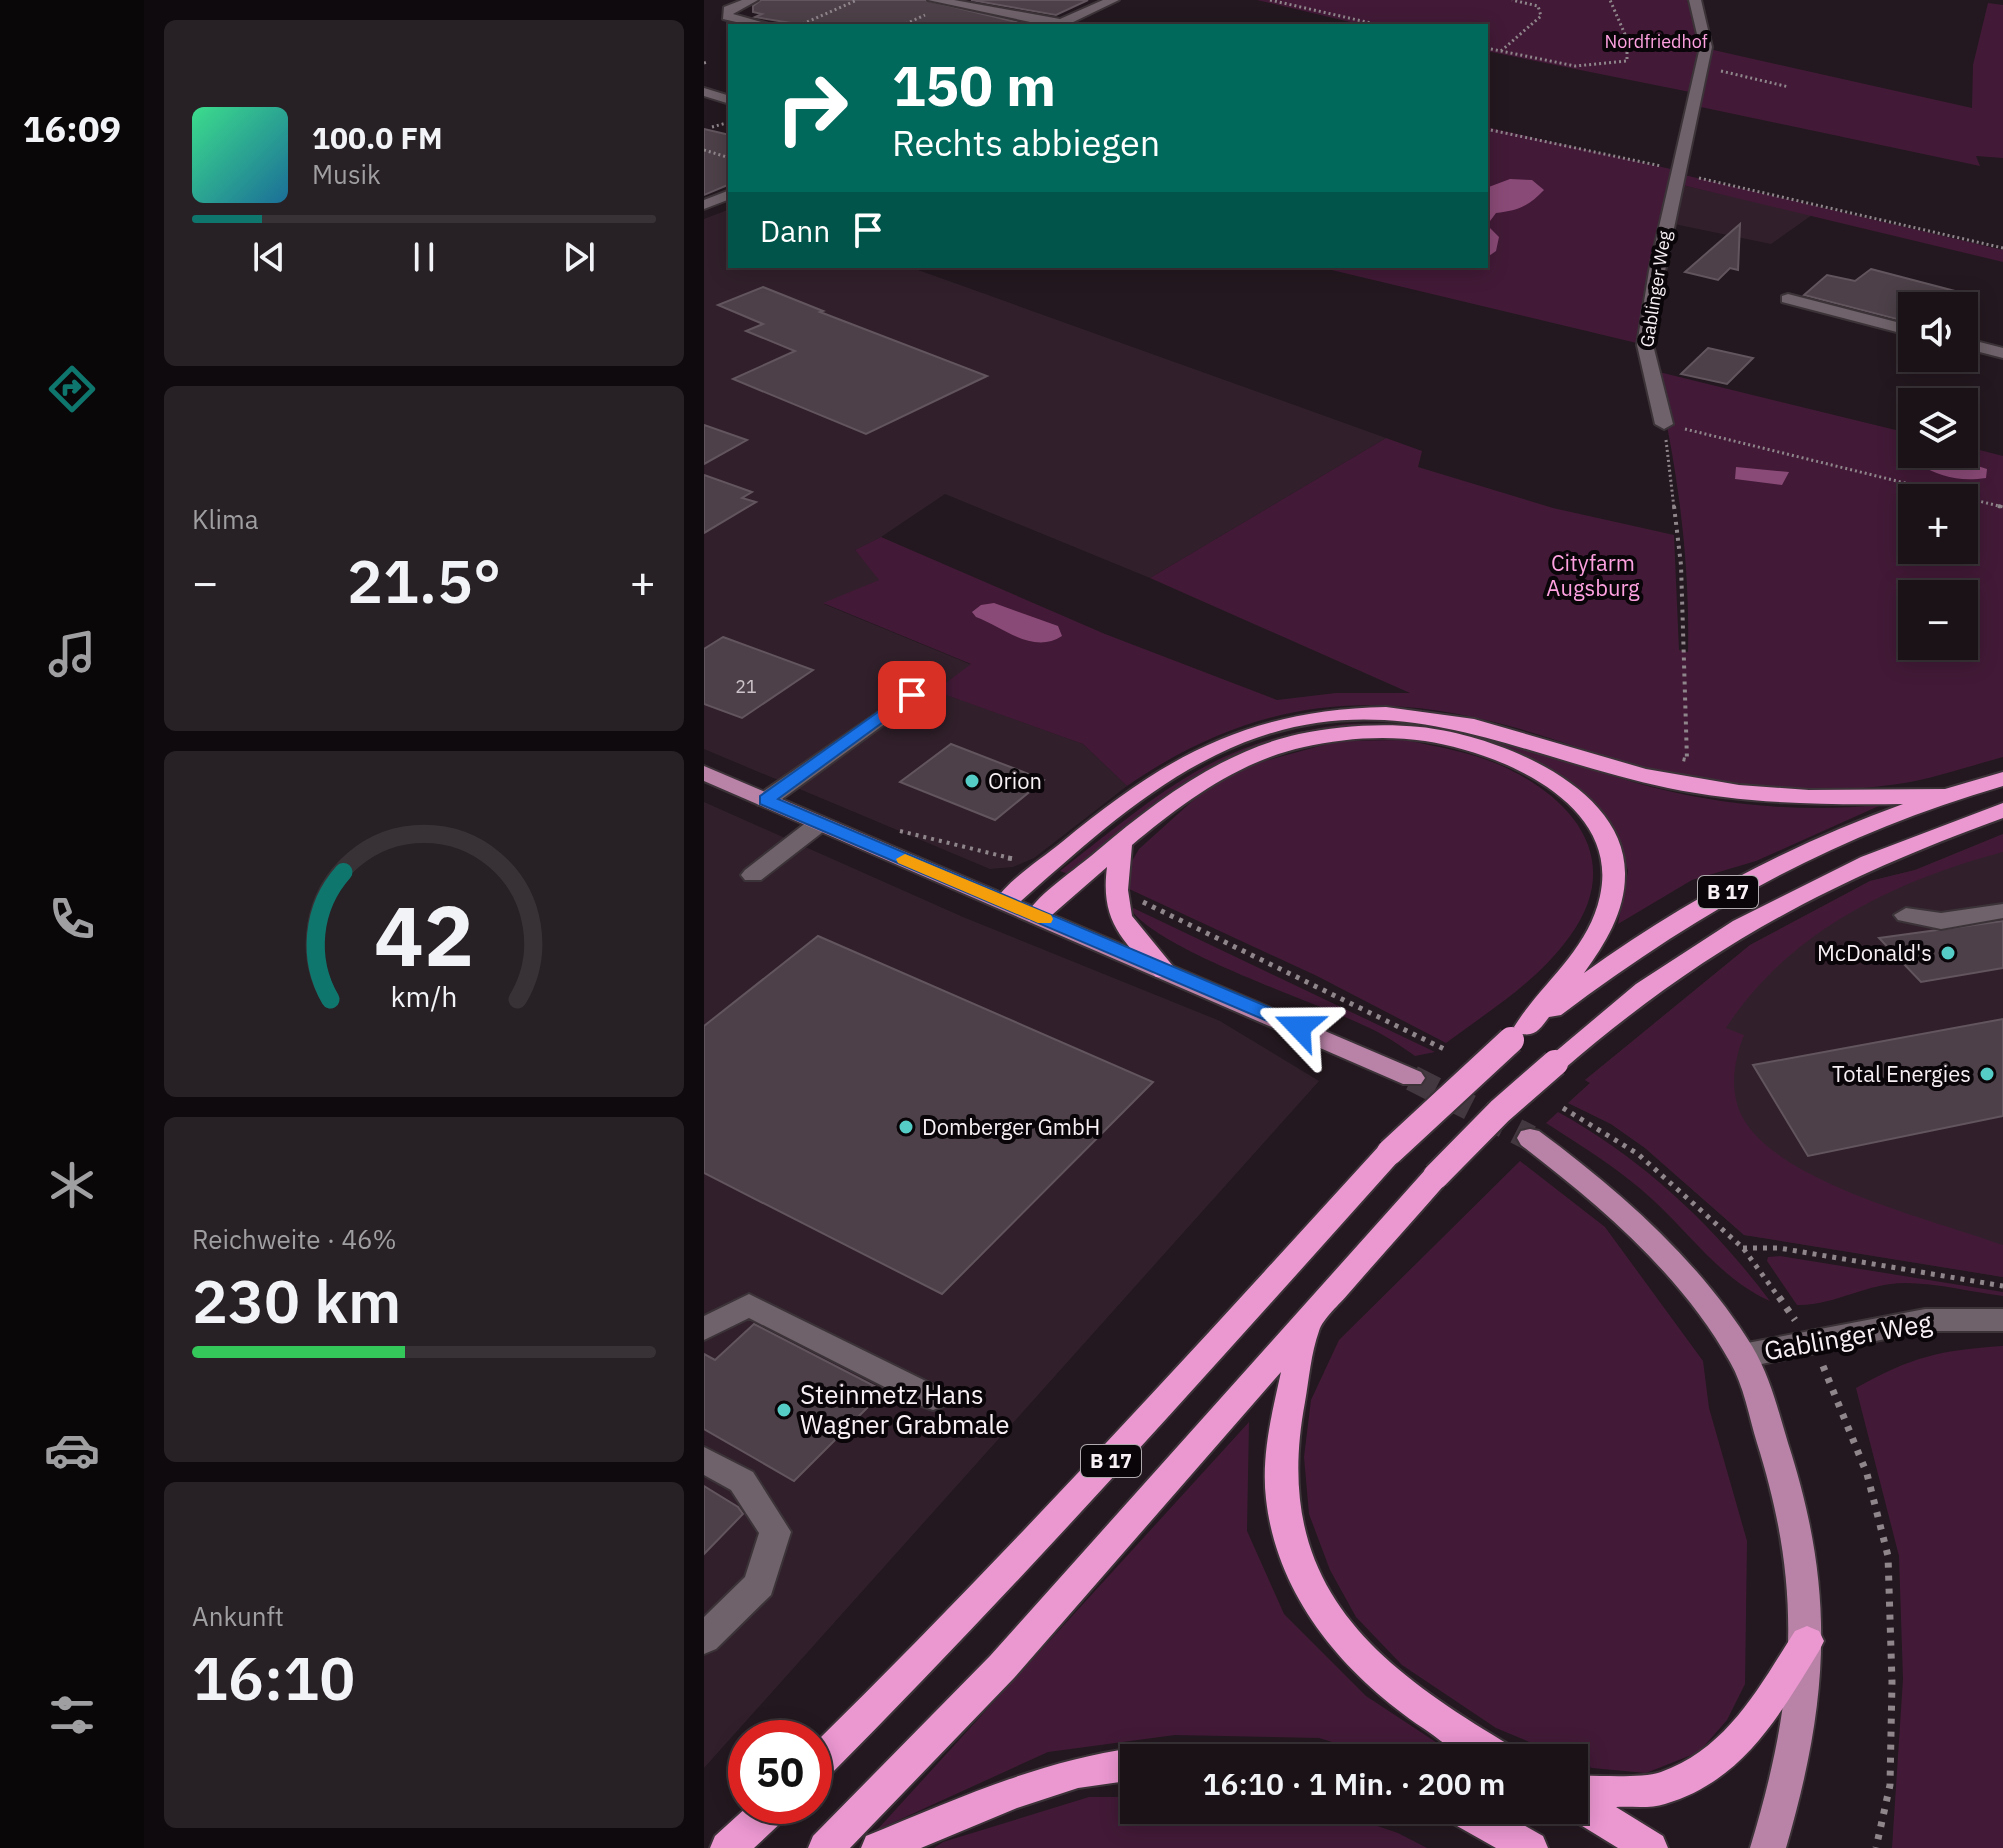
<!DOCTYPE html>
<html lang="de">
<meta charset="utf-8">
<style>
:root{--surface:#1a1217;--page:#272024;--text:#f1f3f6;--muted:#9f9ea1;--line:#383236;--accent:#0f766e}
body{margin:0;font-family:"IBM Plex Sans",sans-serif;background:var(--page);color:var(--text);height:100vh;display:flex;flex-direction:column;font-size:30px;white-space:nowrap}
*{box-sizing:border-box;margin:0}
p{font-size:26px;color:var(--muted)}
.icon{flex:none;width:44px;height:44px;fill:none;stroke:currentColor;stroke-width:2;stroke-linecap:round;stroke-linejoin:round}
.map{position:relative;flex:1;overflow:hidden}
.panel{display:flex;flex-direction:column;gap:20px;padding:20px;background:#0e0a0d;width:560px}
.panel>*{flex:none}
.top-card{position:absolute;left:24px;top:24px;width:760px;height:244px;border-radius:0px;box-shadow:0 4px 20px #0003,0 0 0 2px var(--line);background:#00695c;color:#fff;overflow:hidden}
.tools{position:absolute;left:1194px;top:292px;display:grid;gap:16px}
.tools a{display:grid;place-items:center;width:80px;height:80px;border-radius:0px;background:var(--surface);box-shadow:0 4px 20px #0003,0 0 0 2px var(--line);font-size:40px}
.speed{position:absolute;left:24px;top:1720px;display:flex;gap:16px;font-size:40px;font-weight:700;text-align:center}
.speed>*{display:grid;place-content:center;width:104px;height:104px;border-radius:50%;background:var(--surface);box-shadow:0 4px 20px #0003,0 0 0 2px var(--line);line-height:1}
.speed .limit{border:12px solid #d22;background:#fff;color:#111}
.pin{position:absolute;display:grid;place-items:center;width:68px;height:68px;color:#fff;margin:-34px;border-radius:16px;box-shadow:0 4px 12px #0006}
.me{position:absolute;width:88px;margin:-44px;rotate:293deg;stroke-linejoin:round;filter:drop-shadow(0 0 6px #0008)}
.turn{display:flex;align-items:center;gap:28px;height:168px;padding:0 32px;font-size:36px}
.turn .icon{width:104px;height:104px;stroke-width:2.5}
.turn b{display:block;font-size:56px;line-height:68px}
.then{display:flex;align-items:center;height:76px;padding:0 32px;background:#0003;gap:16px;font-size:30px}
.big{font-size:60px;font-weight:600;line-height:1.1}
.panel .tile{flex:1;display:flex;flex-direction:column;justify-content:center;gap:12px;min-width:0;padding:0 28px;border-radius:12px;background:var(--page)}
.panel .dial{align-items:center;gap:0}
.dial svg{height:208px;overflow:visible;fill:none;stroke:var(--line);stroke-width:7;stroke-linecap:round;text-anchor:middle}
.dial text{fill:var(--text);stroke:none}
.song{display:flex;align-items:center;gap:24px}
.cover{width:96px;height:96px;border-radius:12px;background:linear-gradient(135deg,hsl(150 70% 55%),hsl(200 70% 35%))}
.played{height:8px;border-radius:4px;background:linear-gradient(90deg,var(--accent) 15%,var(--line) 15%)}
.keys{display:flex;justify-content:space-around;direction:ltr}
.heat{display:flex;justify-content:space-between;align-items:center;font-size:44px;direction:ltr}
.charge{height:12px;border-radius:6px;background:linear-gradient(90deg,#34c759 46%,var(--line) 0)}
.trip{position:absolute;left:416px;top:1744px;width:468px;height:80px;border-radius:0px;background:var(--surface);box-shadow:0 4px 20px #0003,0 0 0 2px var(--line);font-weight:600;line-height:80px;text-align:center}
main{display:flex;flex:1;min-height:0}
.dock{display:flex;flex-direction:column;width:144px;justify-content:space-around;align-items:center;background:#0a0709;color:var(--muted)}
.dock .icon{width:56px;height:56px}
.dock .current{color:var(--accent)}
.dock b{font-size:36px;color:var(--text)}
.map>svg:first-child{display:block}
</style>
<main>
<nav class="dock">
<b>16:09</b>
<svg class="icon current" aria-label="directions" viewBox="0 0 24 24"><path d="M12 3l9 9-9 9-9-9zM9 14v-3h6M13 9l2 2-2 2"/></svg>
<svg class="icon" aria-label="music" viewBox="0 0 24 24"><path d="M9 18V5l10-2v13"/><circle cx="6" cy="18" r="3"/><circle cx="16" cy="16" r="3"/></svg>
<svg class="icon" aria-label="phone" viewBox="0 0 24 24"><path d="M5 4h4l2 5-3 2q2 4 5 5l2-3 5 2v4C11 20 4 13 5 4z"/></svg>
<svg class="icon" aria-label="climate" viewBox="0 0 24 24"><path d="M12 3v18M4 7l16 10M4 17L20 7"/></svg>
<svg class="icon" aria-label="car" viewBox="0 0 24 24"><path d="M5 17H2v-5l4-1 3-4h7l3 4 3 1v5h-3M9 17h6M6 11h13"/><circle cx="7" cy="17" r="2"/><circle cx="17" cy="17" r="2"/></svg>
<svg class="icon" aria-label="filters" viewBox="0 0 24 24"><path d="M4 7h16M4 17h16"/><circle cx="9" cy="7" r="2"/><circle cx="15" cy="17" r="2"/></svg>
</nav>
<section class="panel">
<div class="tile">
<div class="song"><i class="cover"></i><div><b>100.0 FM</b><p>Musik</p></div></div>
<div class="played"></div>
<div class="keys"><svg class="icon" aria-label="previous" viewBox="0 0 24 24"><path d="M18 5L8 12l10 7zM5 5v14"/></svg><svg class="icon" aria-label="pause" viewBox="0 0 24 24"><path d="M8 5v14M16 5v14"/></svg><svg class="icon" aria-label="next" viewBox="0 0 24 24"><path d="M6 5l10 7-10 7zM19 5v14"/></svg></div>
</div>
<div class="tile"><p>Klima</p>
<div class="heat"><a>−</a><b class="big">21.5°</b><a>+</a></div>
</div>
<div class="tile dial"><svg viewBox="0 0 100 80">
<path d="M14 69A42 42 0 1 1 86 69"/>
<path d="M14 69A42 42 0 0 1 19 20" stroke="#0f766e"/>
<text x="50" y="56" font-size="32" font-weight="700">42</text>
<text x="50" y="72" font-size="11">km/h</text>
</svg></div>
<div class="tile"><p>Reichweite · 46%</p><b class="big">230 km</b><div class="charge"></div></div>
<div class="tile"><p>Ankunft</p><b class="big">16:10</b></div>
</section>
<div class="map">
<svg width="1299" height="1848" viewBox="0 0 1299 1848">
<rect width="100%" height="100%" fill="#23181f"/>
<path fill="#31202b" d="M974 184 1108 215 1067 244 970 224Z
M26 209V266H203L682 438 446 578 241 494 177 537 151 550 176 580 120 604 268 665 232 691 379 744 423 786 330 858 309 867 286 869 0 749V219Z
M0 802 259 917 516 1021 615 1081 0 1768Z
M1299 834V1277L1040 1235 941 1148 907 1124 864 1103 886 1083 881 1080 1046 945 1166 881 1211 870Z"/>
<path fill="#421a37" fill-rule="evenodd" d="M553 0H983L997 46 986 92 782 51V26H663Z
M1284 3 1299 5V158L1272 156 1276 166 992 106 1005 49 1268 108 1269 65Z
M782 127 971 170 941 345 611 266H782Z
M976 174 1299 250V262L974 184Z
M951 371 1208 434V454H1260V446L1299 456V757C1265 766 1229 779 1194 784 1126 794 1056 792 989 779 928 768 869 744 809 727 663 687 548 700 423 786L379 744 231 691 267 664 119 603 175 580 151 550 177 537 401 634 573 700 632 693H706L446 578 682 438 718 451 714 467 849 508 970 535 975 650 984 652C986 559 973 462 951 371ZM1208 498H1260V550H1208ZM1208 594H1260V646H1208Z
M644 724C748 720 831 754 929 782 1010 805 1094 813 1177 805L1052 861 988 880 914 924 924 871 917 843 903 820 856 774 791 744 749 734 607 732 547 748 479 784 364 874 356 871C456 793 512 739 644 724Z
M702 740C734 747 766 752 796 765 870 798 921 860 866 936 833 982 786 1010 742 1043L613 976 423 888 428 861 435 849 495 795 523 778 550 764 634 741Z
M1299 834V852C1190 881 1084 932 1022 1028L1040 1035C1029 1063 1024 1096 1042 1123 1083 1185 1230 1220 1299 1245V1277L1040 1235 941 1148 907 1124 864 1103 886 1083 881 1080 1046 945 1166 881 1211 870Z
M425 906 731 1052 711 1056C694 1044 678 1033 659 1025 611 1002 445 947 425 906Z
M854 1112C939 1159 1008 1224 1066 1301 1018 1280 987 1235 949 1200 917 1170 879 1147 842 1123Z
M816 1161 901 1227 999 1361 1005 1408 1043 1541 1041 1684 1023 1720 995 1752 942 1773 888 1768 792 1728 698 1665 652 1617 626 1570 605 1514 600 1457 607 1400 635 1340Z
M1076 1256 1299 1292V1296C1267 1292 1233 1283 1201 1283 1162 1283 1130 1306 1093 1305L1063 1261 1064 1257Z
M1299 1346V1848H1188L1199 1679 1195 1556 1152 1388C1207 1357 1236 1350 1299 1346Z
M545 1422 543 1531 580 1614 662 1696 756 1758H680L615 1738 471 1735 344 1752 173 1830Z
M385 1797H430V1810H626L694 1833 723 1848H230L239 1842Z"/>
<path fill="#8a4a77" d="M806 179 828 180 840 190C825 206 813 211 792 213L783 225 795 237 792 251 782 258V188Z
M1239 455 1283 469 1282 478C1256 482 1236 477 1213 463L1223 456Z
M1032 467 1085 472 1078 485 1031 479Z
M290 603 354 626 358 636C329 655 299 627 272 617L268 612 277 605Z"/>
<path fill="#4d4048" stroke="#62555d" stroke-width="2" d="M57 0H221L329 26 93 24 51 17 58 14 49 12V6Z
M267 0H384L352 15Z
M0 129 26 135V184L0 195Z
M1036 224 1034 270 1026 268 1014 280 981 272Z
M1167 269 1274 297 1273 306H1208V323L1100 295 1123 275 1151 281Z
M59 287 119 311 116 312 283 376 162 434 29 379 91 351 42 331 59 324 14 305Z
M1004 348 1049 358 1023 384 977 374Z
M0 425 43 440 0 464Z
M0 475 48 492 38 498 52 502 0 533Z
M19 637 109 670 38 718 0 704V649Z
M247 744 340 780 291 820 196 782Z
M1299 921V968L1217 982 1175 938Z
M114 936 449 1082 238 1294 0 1173V1026Z
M1299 1019V1116L1104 1156 1049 1065Z
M50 1324 180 1391 90 1481 0 1429V1354L11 1360Z
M0 1486 34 1507 39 1514 0 1554Z"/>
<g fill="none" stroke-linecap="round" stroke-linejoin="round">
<path stroke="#43383f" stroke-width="26" stroke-dasharray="26 13" stroke-linecap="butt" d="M708 1078 826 1138"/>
<defs>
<path id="minor" d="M38 0H54L29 14 72 26H50L19 19 20 7Z
M224 0H250L356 19 399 0H415L361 26H345Z
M985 0H997L1008 47 961 271 949 345 969 424 960 429 951 424 933 345 945 271 996 47Z
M0 88 26 96V104L0 96Z
M26 190V199L0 209V200Z
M1084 294 1208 326V336L1078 302V296Z
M1260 338 1299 348V358L1260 348Z
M208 689 218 695 215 699 70 805H54L51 800 54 795Z
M116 816 127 823 124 828 57 880H41L37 875 41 870 108 818Z
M1299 904V918L1237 929 1194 920 1190 915 1202 908 1237 913Z
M45 1294 240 1390 244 1398 240 1406 229 1410 218 1406 45 1318 0 1340V1316Z
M1221 1309H1299V1331H1221L1038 1368 1028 1364 1023 1356 1028 1348 1038 1344Z
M0 1447 49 1472 87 1532 67 1595 12 1649 0 1654V1617L41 1577 55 1533 27 1490 0 1475Z"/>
<path id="major" d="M0 766 717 1072 721 1078 717 1084H699L0 781Z
M826 1129 835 1131C916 1191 995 1260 1048 1346 1066 1376 1074 1410 1084 1443 1132 1591 1125 1700 1082 1848H1046C1091 1700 1100 1592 1053 1443 1045 1417 1040 1386 1026 1362 977 1274 895 1205 817 1145L813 1138 817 1131Z"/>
<path id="highway" d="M682 707 770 719 942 769 1035 785 1105 790 1241 789 1299 772V786C1131 835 997 910 857 1015L845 1017C836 1029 831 1038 814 1033L810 1027C838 982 884 951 896 896 917 802 794 752 721 741 682 735 639 738 600 747 535 761 478 803 428 845L424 890 428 916 473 971 470 977H452C418 939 396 921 403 867L341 921H325L321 916C337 891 370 871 393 851 452 801 518 751 595 734 635 726 675 723 716 727 788 734 923 785 921 875 921 912 901 944 880 973 978 902 1085 845 1199 804 1121 805 1041 804 964 788 803 754 679 673 512 755 436 792 372 853 309 908L301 910 289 903C305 879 336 860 358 842 462 756 544 710 682 707Z
M1299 803V818C1125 881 1000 948 860 1069H842L838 1063 932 984 1029 921 1157 857Z
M686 1142 696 1145 699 1152 696 1159C508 1369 321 1579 122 1779L110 1784V1744C306 1551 491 1348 676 1145Z
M732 1166 742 1169 746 1176 742 1183C710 1220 677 1256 645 1293 636 1304 619 1318 615 1331 607 1353 605 1379 601 1402 567 1583 667 1663 809 1747L814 1758C800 1758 779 1762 766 1758 750 1753 733 1737 719 1728 640 1675 573 1597 562 1499 557 1456 568 1413 577 1372L310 1678 146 1848H104L109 1836 286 1656 722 1169Z
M1103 1626 1115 1631 1120 1641 1115 1651C1075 1716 1039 1781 961 1804 946 1809 927 1806 912 1807L959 1836 964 1848H914L857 1813 856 1810H870V1776C893 1775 936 1779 957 1772 1024 1748 1055 1687 1091 1631Z
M430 1748 442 1753 445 1758H430V1780L374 1788 313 1808 217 1848H157L162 1836C251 1800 334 1761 430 1748Z
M44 1806H87L82 1818 50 1848H6L11 1836Z
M741 1810H793L839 1836 844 1848H792L746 1822Z"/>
</defs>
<use href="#minor" stroke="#3b3338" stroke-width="4"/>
<use href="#major" stroke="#3b3338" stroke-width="4"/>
<use href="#highway" stroke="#3b3338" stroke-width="4"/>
<path stroke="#8f868b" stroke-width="3" stroke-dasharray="2 3" stroke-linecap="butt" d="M566 0 680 26
M94 26 153 0
M197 26 221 15
M782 48 871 66 923 61V39L906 0
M797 51 837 16 834 6 808 0
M0 63 3 62
M1017 71 1085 87
M8 127 26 122
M782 129 957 166
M0 150 26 158
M995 178 1299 248
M981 429 1299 507
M962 440 970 508"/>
<path stroke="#8f868b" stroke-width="4" stroke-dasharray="3 5" stroke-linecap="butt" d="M970 506 977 565 983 760 978 759
M1294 506 1299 507
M196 831 310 859"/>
<path stroke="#8f868b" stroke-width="5" stroke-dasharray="4 6" stroke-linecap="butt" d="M304 858 310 859
M439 902 740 1049
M859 1108 934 1154 1039 1248 1076 1299
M1039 1248H1075L1299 1286"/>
<path stroke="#8f868b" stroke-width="7" stroke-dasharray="5 8" stroke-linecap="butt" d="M1075 1297 1091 1320
M1119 1366 1163 1474 1184 1556 1188 1682 1186 1785 1172 1848"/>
<use href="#minor" fill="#6f626a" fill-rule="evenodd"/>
<use href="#major" fill="#b982a7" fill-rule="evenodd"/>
<use href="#highway" fill="#eb97d0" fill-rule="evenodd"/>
<defs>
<path id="highway-bridge" d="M686 1152 807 1040
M732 1176 796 1111 851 1063"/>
</defs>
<use href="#highway-bridge" stroke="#3b3338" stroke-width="30" stroke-linecap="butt"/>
<use href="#highway-bridge" stroke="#eb97d0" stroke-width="26"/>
</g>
<path fill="#1a73e8" stroke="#114b97" stroke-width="2" d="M202 692 216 695 74 799 602 1023 605 1027 602 1032H589L56 804V796Z"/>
<path fill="#f59e0b" d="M201 854 347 915 349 919 347 923H334L194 863 192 859Z"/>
<g fill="#55cdc6" stroke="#090508" stroke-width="3">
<circle cx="268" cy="781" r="8"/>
<circle cx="1244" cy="953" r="8"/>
<circle cx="1283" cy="1074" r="8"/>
<circle cx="202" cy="1127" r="8"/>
<circle cx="80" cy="1410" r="8"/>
</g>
<g text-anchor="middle" stroke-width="8" stroke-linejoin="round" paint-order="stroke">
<g font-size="18" fill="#fea1e0" stroke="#090508">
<text x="952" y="48">Nordfriedhof</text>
</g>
<g font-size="18" fill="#f8f0f5" stroke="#090508">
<text transform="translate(952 289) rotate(-81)" y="6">Gablinger Weg</text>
</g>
<g font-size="18" fill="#cdc4ca">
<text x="42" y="693">21</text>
</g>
<g fill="#090508" stroke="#b0aaae" stroke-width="2">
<rect x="994" y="876" width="60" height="32" rx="6"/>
<rect x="377" y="1445" width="60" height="32" rx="6"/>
</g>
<g font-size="20" font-weight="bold" fill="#f8f0f5">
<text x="1024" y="899">B 17</text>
<text x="407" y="1468">B 17</text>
</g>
<g font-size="22" fill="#fea1e0" stroke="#090508">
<text x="889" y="571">Cityfarm<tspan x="889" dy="25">Augsburg</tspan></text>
</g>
<g font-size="22" fill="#f8f0f5" stroke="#090508" text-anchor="start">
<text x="284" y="789">Orion</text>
<text x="1228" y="961" text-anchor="end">McDonald's</text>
<text x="1267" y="1082" text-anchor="end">Total Energies</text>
<text x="218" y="1135">Domberger GmbH</text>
</g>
<g font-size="26" fill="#f8f0f5" stroke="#090508">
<text transform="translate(1144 1337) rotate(-10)" y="9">Gablinger Weg</text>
</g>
<g font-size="26" fill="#f8f0f5" stroke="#090508" text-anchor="start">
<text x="96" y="1404">Steinmetz Hans<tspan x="96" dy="30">Wagner Grabmale</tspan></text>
</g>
</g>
</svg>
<div class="tools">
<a><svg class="icon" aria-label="sound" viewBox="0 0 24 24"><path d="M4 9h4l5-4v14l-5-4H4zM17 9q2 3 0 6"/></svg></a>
<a><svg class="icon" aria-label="layers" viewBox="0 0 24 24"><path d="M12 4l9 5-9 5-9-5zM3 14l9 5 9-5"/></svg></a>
<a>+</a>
<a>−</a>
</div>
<div class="speed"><div class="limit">50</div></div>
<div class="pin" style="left:208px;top:695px;background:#d93025"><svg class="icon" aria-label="arrive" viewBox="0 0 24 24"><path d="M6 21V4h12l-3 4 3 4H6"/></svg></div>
<svg class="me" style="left:595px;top:1027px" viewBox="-20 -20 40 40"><path d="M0-17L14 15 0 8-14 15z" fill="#1a73e8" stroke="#fff" stroke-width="4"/></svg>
<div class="trip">16:10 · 1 Min. · 200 m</div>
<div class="top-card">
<div class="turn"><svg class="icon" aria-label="right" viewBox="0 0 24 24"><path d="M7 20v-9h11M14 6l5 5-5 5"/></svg><div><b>150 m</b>Rechts abbiegen</div></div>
<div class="then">Dann<svg class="icon" aria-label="arrive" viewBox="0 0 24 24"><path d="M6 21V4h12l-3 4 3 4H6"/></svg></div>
</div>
</div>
</main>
